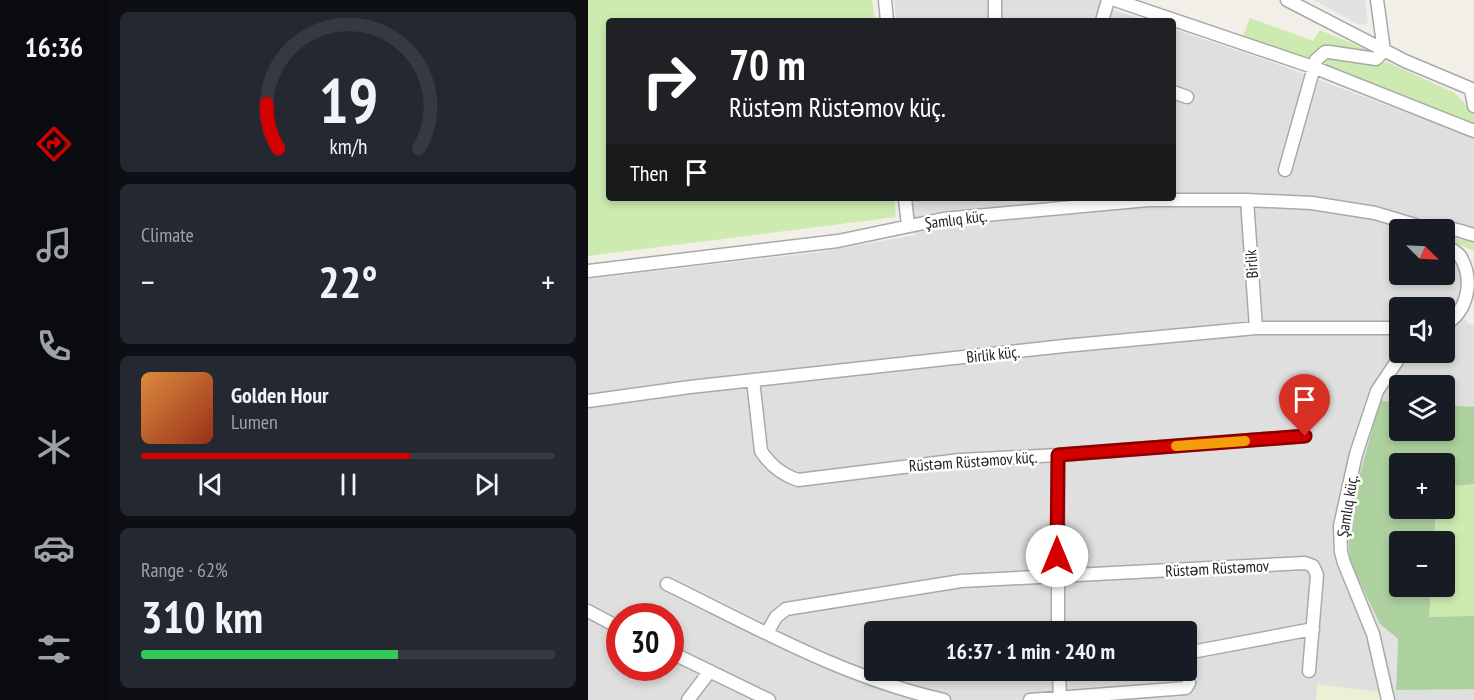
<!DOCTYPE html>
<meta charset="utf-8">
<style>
:root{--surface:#171b24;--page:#242831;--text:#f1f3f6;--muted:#9ea1a6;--line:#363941;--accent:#d40000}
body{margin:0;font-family:"PT Sans Narrow",sans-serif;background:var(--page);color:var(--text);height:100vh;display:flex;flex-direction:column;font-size:22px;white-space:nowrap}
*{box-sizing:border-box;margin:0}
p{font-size:20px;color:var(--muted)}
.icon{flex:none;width:33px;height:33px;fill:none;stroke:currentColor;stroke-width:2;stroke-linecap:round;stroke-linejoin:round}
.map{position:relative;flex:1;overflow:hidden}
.panel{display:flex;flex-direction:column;gap:12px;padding:12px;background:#0d0f14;width:480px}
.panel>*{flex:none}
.top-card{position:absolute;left:18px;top:18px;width:570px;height:183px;border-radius:6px;box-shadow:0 3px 9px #0003;background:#202124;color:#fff;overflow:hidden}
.needle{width:39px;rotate:114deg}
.buttons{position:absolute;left:801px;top:219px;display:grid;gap:12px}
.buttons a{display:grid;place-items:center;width:66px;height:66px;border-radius:6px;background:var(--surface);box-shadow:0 3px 9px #0003;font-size:30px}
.speed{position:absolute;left:18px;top:603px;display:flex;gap:12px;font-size:30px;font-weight:700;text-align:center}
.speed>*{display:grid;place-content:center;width:78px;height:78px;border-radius:50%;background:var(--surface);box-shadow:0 3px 9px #0003;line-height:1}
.speed .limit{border:9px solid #d22;background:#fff;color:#111}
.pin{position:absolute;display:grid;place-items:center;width:51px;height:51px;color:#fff;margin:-62px -26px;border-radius:50% 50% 50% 0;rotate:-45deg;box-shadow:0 0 6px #0007}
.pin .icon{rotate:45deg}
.me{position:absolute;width:66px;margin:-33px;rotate:0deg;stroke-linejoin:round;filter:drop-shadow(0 0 4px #0008)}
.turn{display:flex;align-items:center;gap:21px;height:126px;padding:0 24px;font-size:27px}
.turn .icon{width:78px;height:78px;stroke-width:2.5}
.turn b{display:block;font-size:42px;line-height:51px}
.then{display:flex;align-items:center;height:57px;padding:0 24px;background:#0003;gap:12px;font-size:22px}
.big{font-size:45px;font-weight:600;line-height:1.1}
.panel .card{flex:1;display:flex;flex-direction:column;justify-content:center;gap:9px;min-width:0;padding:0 21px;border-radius:9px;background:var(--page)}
.panel .dial{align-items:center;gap:0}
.dial svg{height:156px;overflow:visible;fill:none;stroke:var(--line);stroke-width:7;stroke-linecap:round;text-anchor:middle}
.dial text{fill:var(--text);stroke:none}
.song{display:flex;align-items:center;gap:18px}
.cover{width:72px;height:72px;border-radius:9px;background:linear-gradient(135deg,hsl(30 70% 55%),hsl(10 70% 35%))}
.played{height:6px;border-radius:3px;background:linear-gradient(90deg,var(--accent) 65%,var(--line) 65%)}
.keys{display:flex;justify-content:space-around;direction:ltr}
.heat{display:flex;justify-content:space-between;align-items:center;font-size:33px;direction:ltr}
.charge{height:9px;border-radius:4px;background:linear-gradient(90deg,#34c759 62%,var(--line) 0)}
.trip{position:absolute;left:276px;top:621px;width:333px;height:60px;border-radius:6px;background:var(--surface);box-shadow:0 3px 9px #0003;font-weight:600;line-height:60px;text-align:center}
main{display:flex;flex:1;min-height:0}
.dock{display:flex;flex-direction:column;width:108px;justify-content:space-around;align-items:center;background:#090b0e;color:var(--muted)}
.dock .icon{width:42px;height:42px}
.dock .active{color:var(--accent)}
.dock b{font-size:27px;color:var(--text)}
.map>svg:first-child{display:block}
</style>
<main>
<nav class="dock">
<b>16:36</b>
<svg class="icon active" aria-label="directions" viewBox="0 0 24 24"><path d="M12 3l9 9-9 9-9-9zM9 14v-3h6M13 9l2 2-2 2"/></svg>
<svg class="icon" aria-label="music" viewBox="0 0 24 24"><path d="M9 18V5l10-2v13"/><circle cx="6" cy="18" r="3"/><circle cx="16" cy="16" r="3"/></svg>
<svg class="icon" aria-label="phone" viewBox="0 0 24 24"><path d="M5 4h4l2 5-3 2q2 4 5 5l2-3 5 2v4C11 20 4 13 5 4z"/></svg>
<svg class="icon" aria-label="climate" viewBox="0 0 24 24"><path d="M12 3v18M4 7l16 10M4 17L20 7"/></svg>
<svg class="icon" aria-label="car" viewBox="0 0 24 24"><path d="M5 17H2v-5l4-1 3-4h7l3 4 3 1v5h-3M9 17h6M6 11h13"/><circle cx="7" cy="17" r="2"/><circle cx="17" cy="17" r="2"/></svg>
<svg class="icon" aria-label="filters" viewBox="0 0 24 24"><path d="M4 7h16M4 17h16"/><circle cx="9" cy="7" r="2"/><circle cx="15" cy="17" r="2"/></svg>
</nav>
<section class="panel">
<div class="card dial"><svg viewBox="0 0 100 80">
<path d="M14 69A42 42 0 1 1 86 69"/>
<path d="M14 69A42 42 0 0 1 8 46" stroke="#d40000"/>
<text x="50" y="56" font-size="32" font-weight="700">19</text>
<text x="50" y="72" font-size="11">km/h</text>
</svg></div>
<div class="card"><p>Climate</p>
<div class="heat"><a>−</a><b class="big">22°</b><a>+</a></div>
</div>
<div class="card">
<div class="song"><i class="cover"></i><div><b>Golden Hour</b><p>Lumen</p></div></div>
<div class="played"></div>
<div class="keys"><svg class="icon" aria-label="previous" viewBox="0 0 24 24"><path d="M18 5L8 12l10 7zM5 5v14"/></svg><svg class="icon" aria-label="pause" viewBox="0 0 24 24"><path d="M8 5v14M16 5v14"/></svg><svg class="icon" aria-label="next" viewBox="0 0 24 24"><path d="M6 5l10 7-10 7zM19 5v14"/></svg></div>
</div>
<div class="card"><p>Range · 62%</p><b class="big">310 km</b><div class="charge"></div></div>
</section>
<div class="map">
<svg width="886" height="700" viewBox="0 0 886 700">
<rect width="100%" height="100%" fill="#f2efe9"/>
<path fill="#e0dfdf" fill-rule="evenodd" d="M306 0H512L511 5 559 21H308Z
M585 29 678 60 886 138V229L829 217 825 229 812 230V274H856L857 252 866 258 873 269 876 285 874 296 867 308 881 324 886 325V700H0V279L232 252 327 235 324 198H585ZM812 308H856V352H812ZM812 386H856V430H812ZM812 464H856V508H812ZM812 542H856V586H812ZM32 616H82V668H32ZM286 632H598V670H286Z"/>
<path fill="#eef0d5" d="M729 684 791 692 793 700H728Z"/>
<path fill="#cdebb0" d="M0 0H284L287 21H21V198H306L308 217 0 256Z
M662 18 725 41 732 30 782 51 777 55 730 51 719 60 655 36Z
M746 57 786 64 799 62 867 93 886 114V125L734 65 738 59Z
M860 237 886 242V251L861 240Z
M886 484V616L841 617 843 587 856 586V542L846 541 848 509 856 508 857 487Z"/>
<path fill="#add19e" d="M792 401 811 402 812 430H856L857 405 886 407V484L857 487 856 464H812V508L848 509 846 541 812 542V586L843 587 841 617 886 616V689L808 690 810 639 792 624 762 562 760 530 763 507Z"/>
<path fill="#e2e2e2" d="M726 0H777L780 24 771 25Z
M792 624 810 639 808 690Z"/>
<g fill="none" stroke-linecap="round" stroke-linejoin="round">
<defs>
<path id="minor" d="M297 0 299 21
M407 0V21
M527 0 725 67 886 131
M699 0 817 61 886 90
M789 0 796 51
M514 21 520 0
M883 89 886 106
M585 92 599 97
M697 170 728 60 737 52H741L788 59 796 51
M317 198 320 226
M659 200 668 328
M848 230C860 225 874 232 886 235
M856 245C862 248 868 251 872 256 886 279 881 311 856 325
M0 271 250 241 355 219 560 200H659L724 203 787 213 844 230
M165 380 173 451C182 465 195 475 210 480L372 460 470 455 717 436
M0 401 102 387 476 346 668 328H812
M470 455V632
M79 584C169 628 257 678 356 700
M0 611 32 628
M179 633 188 617 198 609 373 581 717 563 725 566 729 575 721 671
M82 652 181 700
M598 657 600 653 609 651 725 629
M471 670 472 700
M100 700 122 671
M442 700 598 688 601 683 598 665
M800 700 785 634 756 563 753 552 752 526 768 454 789 391 815 352"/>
</defs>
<use href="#minor" stroke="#a9a9a9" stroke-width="15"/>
<use href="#minor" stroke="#fff" stroke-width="12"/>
</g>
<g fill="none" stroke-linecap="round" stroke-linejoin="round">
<defs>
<path id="route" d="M469 556 470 455 717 436"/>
</defs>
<use href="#route" stroke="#8a0000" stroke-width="15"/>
<use href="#route" stroke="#d40000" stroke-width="10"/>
<path stroke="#f59e0b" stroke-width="10" d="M588 446 657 441"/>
</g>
<g text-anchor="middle" stroke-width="5" stroke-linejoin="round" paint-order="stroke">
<g font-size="16" fill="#222" stroke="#fff">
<text transform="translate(368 219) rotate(-7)" y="6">Şamlıq küç.</text>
<text transform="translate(663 264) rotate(-94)" y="6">Birlik</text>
<text transform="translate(405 354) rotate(-6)" y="6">Birlik küç.</text>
<text transform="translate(385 461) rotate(-4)" y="6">Rüstəm Rüstəmov küç.</text>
<text transform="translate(759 506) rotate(-81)" y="6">Şamlıq küç.</text>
<text transform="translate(629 568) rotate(-3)" y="6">Rüstəm Rüstəmov</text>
</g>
</g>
</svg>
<div class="buttons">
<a><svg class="needle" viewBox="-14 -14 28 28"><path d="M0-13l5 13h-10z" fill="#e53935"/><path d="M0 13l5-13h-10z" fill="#9ea1a6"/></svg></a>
<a><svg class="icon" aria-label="sound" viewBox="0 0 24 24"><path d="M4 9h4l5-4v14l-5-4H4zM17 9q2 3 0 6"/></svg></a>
<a><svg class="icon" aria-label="layers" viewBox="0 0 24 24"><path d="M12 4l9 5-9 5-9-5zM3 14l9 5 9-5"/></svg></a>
<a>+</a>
<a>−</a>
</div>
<div class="speed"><div class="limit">30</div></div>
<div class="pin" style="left:717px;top:436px;background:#d93025"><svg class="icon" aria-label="arrive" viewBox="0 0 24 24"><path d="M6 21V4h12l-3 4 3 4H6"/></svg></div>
<svg class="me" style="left:469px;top:556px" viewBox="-20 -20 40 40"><circle r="19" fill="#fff"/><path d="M0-13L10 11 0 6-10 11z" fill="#d40000"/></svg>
<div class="trip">16:37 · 1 min · 240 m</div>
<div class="top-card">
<div class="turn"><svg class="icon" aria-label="right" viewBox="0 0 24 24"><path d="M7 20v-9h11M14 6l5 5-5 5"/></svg><div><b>70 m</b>Rüstəm Rüstəmov küç.</div></div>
<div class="then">Then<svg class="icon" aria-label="arrive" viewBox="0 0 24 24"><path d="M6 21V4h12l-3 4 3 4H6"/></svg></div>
</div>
</div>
</main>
